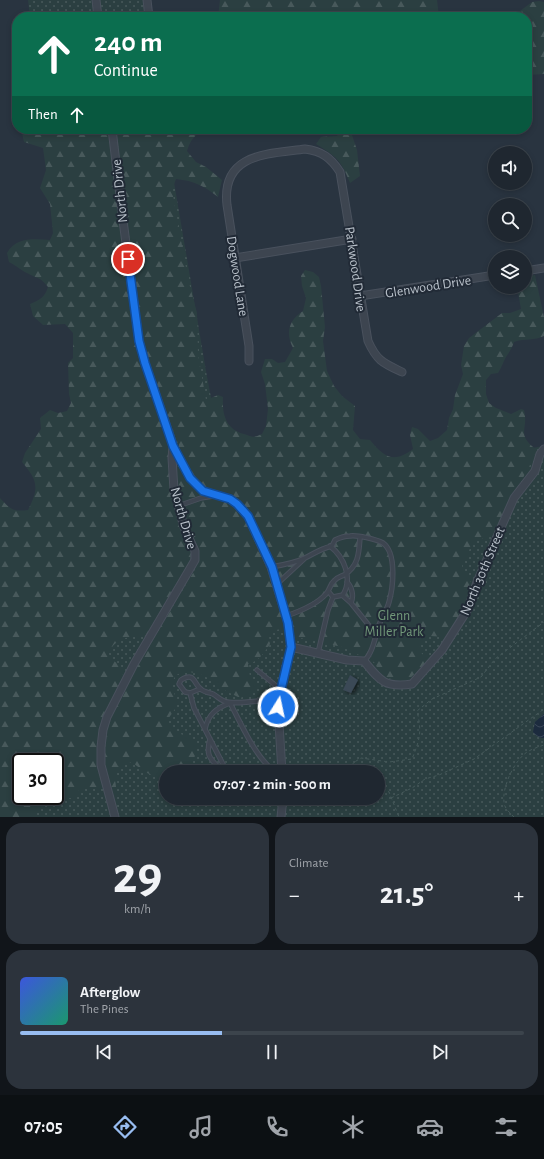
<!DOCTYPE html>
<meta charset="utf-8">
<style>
:root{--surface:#1f2730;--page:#2c333c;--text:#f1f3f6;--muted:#a1a5ab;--line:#3c444c;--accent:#98bdf1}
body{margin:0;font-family:"Alegreya Sans",sans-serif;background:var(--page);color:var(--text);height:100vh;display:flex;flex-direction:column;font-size:15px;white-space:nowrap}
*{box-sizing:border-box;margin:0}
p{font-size:13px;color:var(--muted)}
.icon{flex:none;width:22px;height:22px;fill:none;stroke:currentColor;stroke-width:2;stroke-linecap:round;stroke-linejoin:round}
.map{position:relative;height:817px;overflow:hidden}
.details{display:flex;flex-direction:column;gap:6px;padding:6px;background:#11151a;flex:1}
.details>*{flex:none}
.banner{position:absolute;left:12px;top:12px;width:520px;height:122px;border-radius:16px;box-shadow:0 2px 6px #0003,0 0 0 1px var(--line);background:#0b6e4f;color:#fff;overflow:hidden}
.fabs{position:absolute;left:488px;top:146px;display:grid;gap:8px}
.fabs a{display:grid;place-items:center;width:44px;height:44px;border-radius:50%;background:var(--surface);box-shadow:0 2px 6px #0003,0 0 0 1px var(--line);font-size:20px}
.speed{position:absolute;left:12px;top:753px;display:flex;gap:8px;font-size:20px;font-weight:700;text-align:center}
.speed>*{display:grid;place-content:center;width:52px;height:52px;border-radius:50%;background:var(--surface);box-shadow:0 2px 6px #0003,0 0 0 1px var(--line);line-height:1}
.speed .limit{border:2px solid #111;border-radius:6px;background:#fff;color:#111}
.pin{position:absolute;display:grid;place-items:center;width:34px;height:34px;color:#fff;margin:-17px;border:2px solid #fff;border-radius:50%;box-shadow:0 1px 4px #0007}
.me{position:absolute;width:44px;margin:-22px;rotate:10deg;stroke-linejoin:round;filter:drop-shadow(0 0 3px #0008)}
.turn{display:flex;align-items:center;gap:14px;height:84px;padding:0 16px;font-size:18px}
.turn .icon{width:52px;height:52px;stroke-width:2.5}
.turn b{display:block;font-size:28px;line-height:34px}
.then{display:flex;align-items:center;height:38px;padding:0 16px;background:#0003;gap:8px;font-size:15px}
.big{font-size:30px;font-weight:600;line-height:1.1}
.details .card{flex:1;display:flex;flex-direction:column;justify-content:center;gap:6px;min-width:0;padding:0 14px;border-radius:16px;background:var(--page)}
.details .dial{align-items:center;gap:0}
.dial b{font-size:52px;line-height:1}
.song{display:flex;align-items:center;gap:12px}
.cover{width:48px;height:48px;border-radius:6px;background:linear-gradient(135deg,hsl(230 70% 55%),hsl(160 70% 35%))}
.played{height:4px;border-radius:2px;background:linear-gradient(90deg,var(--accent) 40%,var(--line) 40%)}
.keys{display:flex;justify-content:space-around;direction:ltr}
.heat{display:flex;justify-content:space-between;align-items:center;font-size:22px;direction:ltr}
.details .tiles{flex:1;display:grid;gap:6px;grid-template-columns:1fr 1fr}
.card:last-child{grid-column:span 2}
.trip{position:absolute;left:159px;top:765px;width:226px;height:40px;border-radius:20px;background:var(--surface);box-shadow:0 2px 6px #0003,0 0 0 1px var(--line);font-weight:600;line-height:40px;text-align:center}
.tabs{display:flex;height:64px;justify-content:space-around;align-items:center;background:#0c1013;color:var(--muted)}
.tabs .icon{width:28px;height:28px}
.tabs .selected{color:var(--accent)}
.tabs b{font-size:18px;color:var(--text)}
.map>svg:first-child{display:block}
</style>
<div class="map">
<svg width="544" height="817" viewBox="0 0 544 817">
<defs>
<pattern id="grass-dots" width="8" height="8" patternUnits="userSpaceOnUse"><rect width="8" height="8" fill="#2b3f41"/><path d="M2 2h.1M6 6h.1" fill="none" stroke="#48595b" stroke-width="1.8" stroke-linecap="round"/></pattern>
<pattern id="forest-firs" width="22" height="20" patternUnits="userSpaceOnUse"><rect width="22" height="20" fill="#2b3f41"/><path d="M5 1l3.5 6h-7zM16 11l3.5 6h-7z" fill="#48595b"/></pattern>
<pattern id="water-waves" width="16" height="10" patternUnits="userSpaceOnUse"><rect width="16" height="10" fill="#1c2b3e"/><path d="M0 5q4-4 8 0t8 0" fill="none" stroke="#3b4859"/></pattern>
<filter id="shadow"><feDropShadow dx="2.5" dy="1.5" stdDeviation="2" flood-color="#0009"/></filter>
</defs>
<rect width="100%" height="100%" fill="#293440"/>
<path fill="url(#grass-dots)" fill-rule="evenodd" d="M28 0H147L149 17H30Z
M47 129H165L206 371 230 499 544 446V817H0V532L104 516ZM21 762H55V796H21ZM166 772H378V798H166Z"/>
<path fill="url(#forest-firs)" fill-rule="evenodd" d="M220 0H437L439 17H218Z
M539 1 544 2V74L527 75V17H512L532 2Z
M25 129H108L131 309 137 346 167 442 169 469 172 496 178 522 191 554 190 563 147 637C130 636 117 636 108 653L113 660 125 670C112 698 94 735 98 766 98 772 100 779 102 785L101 787 81 788 73 798 47 799 32 817H0V498C10 509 13 512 28 510 40 487 37 480 22 462L25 453 41 429 40 418 50 410 58 413 67 411 71 403 69 394 68 363 73 358V333L65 324 43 325 33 316 30 304C40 300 45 297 48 287 39 276 40 280 29 274 22 271 17 266 9 262L7 253C16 237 34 239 50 240L53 233 50 204 40 188 46 170 43 148 24 142 22 133ZM21 762H55V796H21Z
M116 129H223L217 135 204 130C194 135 190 141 187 151L196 162 206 167 222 180 218 197C204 186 195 181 176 179L172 190 188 279 197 313 198 354 206 400 218 395 223 397C222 415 226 429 244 434 253 437 253 438 262 434L266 426 268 409 265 384 261 372 265 359H272L278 363 285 362 293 348C285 333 289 320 303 311L306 298 302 286 301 276 305 270 313 272 319 277 321 286 325 327 323 341 327 371 334 386 342 396 355 406 353 430 360 439 370 440C384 457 393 464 413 449L410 435 412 427 418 429 430 441 438 438 447 430 449 418 453 409 455 395 463 374 461 365 464 346 469 338 502 313H510L521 309 517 287H525V276L535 275 544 317V336C534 341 525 338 514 342 512 348 510 351 506 357 503 362 502 367 498 373L491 374 486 380V394L489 403 496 408 511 414 521 409 524 410C529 430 515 434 537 450L528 469 506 507 494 536 477 540 471 546 462 566 473 586C466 605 460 623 445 637L431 636 422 640 419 647 422 654 430 657 425 665 411 677 406 680 398 681 382 676 374 662 342 647 301 638 282 629 275 630 269 637 270 644C264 653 259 661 248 664L250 677 256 687 252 693 240 698 226 691 214 681 202 675 186 671 176 675 172 682 177 706 166 722 172 731 186 736 196 742 195 756 189 765 184 763 178 771 166 772V775C153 780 142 770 132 762L115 768V779L117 795H113L104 760 107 730 114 709 140 662 196 568 198 559 180 495 177 477 176 465 179 446 145 352 127 223Z
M341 129H350L357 150 360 176 350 183C341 160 337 157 316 144L321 137 337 136Z"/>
<path fill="url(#water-waves)" d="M544 714V738C539 738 536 736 533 732L535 722Z"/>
<path fill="#3b4856" filter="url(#shadow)" d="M350 675 358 680 351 693 343 690Z"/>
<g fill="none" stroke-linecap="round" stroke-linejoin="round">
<defs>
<path id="service" d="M178 506 201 498 213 496
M330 546C344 557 353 578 343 595L333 597
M271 567C283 565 295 563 305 558 315 553 320 549 332 546L335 540C339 538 345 536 350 536 357 535 376 539 383 543 397 553 393 588 389 602 387 610 382 617 379 625 375 637 373 653 364 661
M347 582C352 587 354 596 351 603
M277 584 304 559
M342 595 351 603 371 628 375 636
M286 616C298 612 317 604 326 594 330 590 330 584 334 581 337 577 340 577 344 575 359 566 359 552 360 537
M318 653 328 610 333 597 328 591
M257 670 281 690
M200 689 190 693 185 692 179 684 181 680C196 671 193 685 202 690 205 692 210 693 213 694 217 696 220 700 224 701 235 706 265 699 279 699
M190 693 194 708 227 772
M205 729C208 715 216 708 230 703 242 725 255 757 275 772
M210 739C205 757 211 759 223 772"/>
<path id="minor" d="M96 0 98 17
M147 0 149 17
M112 129 122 213 139 341 145 363 171 439 173 446 172 458 174 490 184 527 195 551V560L134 664 107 717 103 730 101 747V765L115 817
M235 258 352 239
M525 271 544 268
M360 296 495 275
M249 361V346L227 205C221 153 268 154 305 149 322 151 331 158 340 172L368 341C377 361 383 363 402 372
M173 446 190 478 203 491 230 499 237 504 248 516 271 567 288 623 291 647 280 694 278 707 282 772
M291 647 347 660 364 661C380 681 385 688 412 684L442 650 468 609 477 582 514 498 535 471 540 454 544 449
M281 817 283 798"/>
</defs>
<use href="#service" stroke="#49515d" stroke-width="5.5"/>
<use href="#minor" stroke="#49515d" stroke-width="9"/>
<path stroke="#445859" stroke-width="1" stroke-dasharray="3 3" stroke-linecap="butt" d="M355 772 353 763 361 758 389 762 412 759C420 739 422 732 417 711L432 699 481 677 495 659 544 622
M378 785 389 792 399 817
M391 798 412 788 425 779 439 775 474 759 544 709
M514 817C510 813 504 808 504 802 502 787 514 761 527 752 532 749 538 747 544 745"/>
<use href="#service" stroke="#3d4550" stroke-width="3.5"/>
<use href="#minor" stroke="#3d4550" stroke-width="7"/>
</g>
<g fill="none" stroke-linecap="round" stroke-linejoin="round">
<defs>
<path id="route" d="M128 259 139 341 145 363 173 446 190 478 203 491 230 499 237 504 248 516 272 567 288 623 291 647 280 694 278 707"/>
</defs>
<use href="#route" stroke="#114b97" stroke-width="10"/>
<use href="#route" stroke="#1a73e8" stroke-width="7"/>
</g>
<g text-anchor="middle" stroke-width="4" stroke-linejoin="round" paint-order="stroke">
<g font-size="14" fill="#b9c1ca" stroke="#212a36">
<text transform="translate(119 191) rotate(-96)" y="5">North Drive</text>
<text transform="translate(356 269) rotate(82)" y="5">Parkwood Drive</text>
<text transform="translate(238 276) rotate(81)" y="5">Dogwood Lane</text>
<text transform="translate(428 286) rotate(-9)" y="5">Glenwood Drive</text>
<text transform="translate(184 518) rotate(74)" y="5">North Drive</text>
<text transform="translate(482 571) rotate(-67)" y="5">North 30th Street</text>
</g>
<g font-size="14" fill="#72997a" stroke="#212a36">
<text x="394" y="620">Glenn<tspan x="394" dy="16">Miller Park</tspan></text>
</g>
</g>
</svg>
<div class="fabs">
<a><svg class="icon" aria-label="sound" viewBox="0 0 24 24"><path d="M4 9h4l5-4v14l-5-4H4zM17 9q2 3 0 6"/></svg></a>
<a><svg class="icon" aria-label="search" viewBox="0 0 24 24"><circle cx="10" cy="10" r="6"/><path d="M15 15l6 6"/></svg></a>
<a><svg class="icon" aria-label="layers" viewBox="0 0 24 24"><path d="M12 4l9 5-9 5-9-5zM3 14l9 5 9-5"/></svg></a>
</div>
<div class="speed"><div class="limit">30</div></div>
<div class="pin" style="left:128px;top:259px;background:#d93025"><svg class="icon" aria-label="arrive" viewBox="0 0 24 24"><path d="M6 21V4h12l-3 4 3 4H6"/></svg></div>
<svg class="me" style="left:278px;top:707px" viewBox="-20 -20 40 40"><circle r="17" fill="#1a73e8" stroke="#fff" stroke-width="3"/><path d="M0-11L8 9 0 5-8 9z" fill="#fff"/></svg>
<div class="trip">07:07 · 2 min · 500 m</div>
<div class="banner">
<div class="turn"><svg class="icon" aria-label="ahead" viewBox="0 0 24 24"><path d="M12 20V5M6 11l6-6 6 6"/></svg><div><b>240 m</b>Continue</div></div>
<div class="then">Then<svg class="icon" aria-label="ahead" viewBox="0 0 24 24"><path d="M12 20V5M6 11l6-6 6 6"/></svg></div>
</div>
</div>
<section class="details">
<div class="tiles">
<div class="card dial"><b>29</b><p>km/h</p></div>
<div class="card"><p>Climate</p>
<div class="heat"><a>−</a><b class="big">21.5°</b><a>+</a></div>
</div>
<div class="card">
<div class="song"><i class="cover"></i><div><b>Afterglow</b><p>The Pines</p></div></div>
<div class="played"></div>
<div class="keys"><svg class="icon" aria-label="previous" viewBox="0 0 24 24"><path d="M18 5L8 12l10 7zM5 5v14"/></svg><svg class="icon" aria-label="pause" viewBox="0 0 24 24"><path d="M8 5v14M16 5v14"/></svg><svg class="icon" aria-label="next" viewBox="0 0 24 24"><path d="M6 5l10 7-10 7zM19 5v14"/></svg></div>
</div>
</div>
</section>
<nav class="tabs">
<b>07:05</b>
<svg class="icon selected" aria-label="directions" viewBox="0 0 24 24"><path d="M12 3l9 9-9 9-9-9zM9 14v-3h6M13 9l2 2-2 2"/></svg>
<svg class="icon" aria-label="music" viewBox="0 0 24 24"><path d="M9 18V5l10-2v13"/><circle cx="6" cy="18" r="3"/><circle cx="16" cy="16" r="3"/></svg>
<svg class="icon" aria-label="phone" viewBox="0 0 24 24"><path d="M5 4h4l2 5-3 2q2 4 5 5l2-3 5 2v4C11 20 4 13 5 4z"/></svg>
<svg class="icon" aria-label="climate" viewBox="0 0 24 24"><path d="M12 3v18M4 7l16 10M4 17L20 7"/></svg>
<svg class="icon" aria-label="car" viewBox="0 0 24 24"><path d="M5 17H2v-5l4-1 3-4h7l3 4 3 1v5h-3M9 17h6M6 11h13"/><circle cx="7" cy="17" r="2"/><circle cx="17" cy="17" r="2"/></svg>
<svg class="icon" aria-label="filters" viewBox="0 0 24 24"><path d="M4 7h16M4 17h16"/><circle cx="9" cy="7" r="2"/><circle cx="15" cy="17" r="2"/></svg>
</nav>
